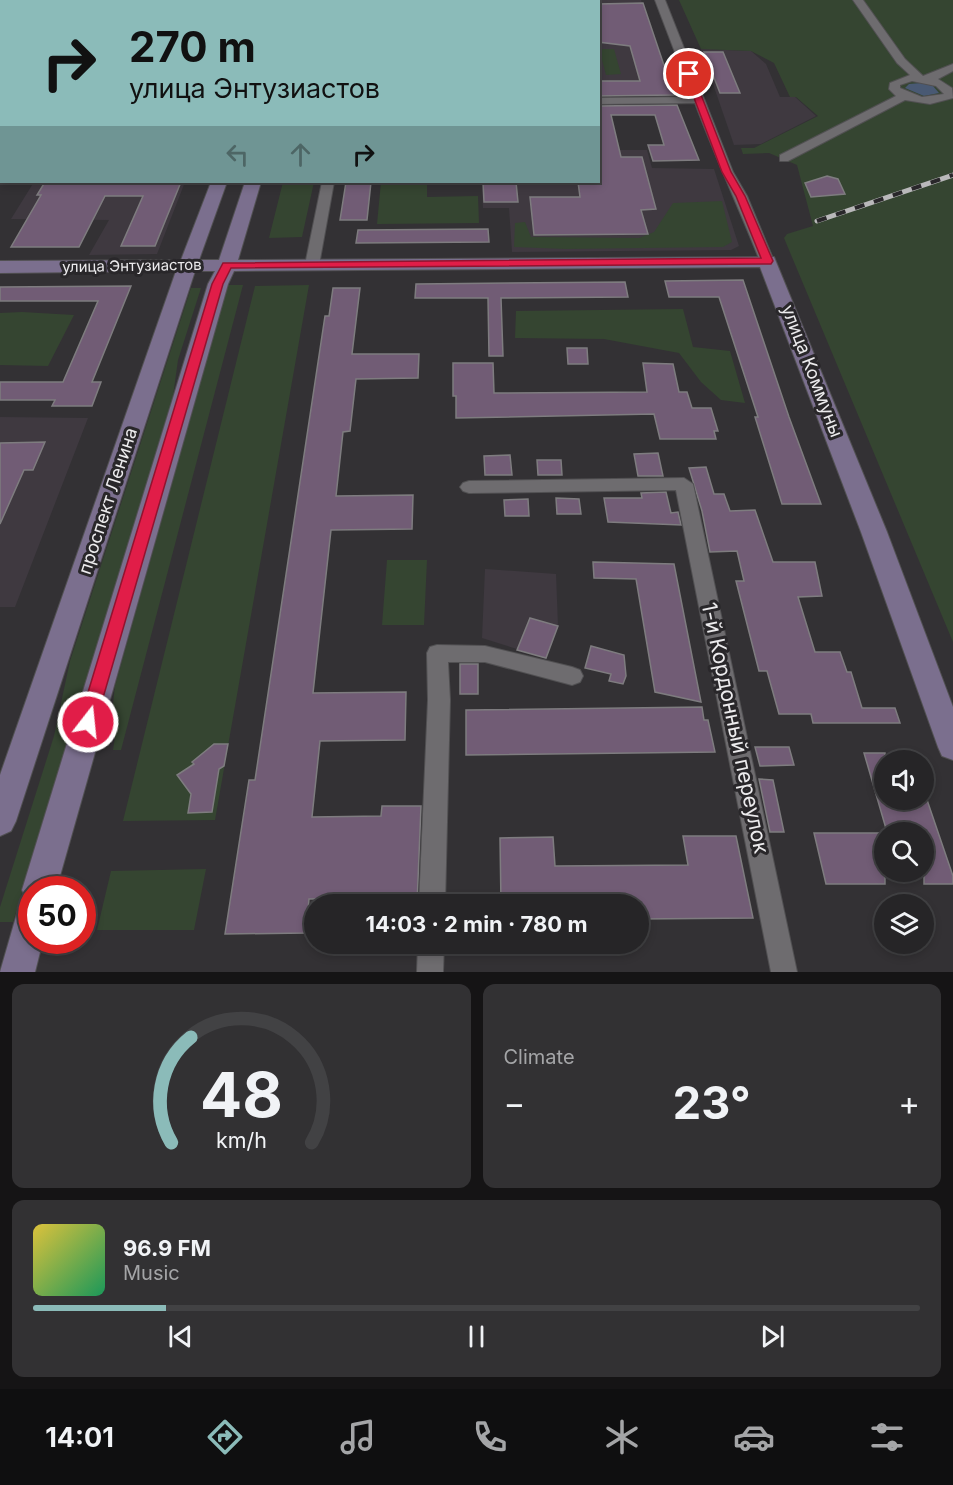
<!DOCTYPE html>
<meta charset="utf-8">
<style>
:root{--surface:#262527;--page:#323133;--text:#f1f3f6;--muted:#a4a5a7;--line:#424244;--accent:#8bbbb9}
body{margin:0;font-family:Inter,sans-serif;background:var(--page);color:var(--text);height:100vh;display:flex;flex-direction:column;font-size:22px;white-space:nowrap}
*{box-sizing:border-box;margin:0}
p{font-size:20px;color:var(--muted)}
.icon{flex:none;width:33px;height:33px;fill:none;stroke:currentColor;stroke-width:2;stroke-linecap:round;stroke-linejoin:round}
.map{position:relative;height:972px;overflow:hidden}
.drawer{display:flex;flex-direction:column;gap:12px;padding:12px;background:#151415;flex:1}
.drawer>*{flex:none}
.hud{position:absolute;left:0px;top:0px;width:600px;height:183px;box-shadow:0 3px 9px #0003,0 0 0 2px var(--line);background:#8bbbb9;color:#111;overflow:hidden}
.fabs{position:absolute;left:874px;top:750px;display:grid;gap:12px}
.fabs a{display:grid;place-items:center;width:60px;height:60px;border-radius:50%;background:var(--surface);box-shadow:0 3px 9px #0003,0 0 0 2px var(--line);font-size:30px}
.speed{position:absolute;left:18px;top:876px;display:flex;gap:12px;font-size:30px;font-weight:700;text-align:center}
.speed>*{display:grid;place-content:center;width:78px;height:78px;border-radius:50%;background:var(--surface);box-shadow:0 3px 9px #0003,0 0 0 2px var(--line);line-height:1}
.speed .limit{border:9px solid #d22;background:#fff;color:#111}
.pin{position:absolute;display:grid;place-items:center;width:51px;height:51px;color:#fff;margin:-26px;border:3px solid #fff;border-radius:50%;box-shadow:0 2px 6px #0007}
.me{position:absolute;width:66px;margin:-33px;rotate:16deg;stroke-linejoin:round;filter:drop-shadow(0 0 4px #0008)}
.turn{display:flex;align-items:center;gap:21px;height:126px;padding:0 30px;font-size:27px}
.turn .icon{width:78px;height:78px;stroke-width:2.5}
.turn b{display:block;font-size:42px;line-height:51px}
.lanes{display:flex;align-items:center;height:57px;padding:0 30px;background:#0003;justify-content:center;gap:30px;direction:ltr}
.lanes .off{opacity:.35}
.big{font-size:45px;font-weight:700;line-height:1.1}
.drawer .tile{flex:1;display:flex;flex-direction:column;justify-content:center;gap:9px;min-width:0;padding:0 21px;border-radius:12px;background:var(--page)}
.drawer .dial{align-items:center;gap:0}
.dial svg{height:156px;overflow:visible;fill:none;stroke:var(--line);stroke-width:7;stroke-linecap:round;text-anchor:middle}
.dial text{fill:var(--text);stroke:none}
.song{display:flex;align-items:center;gap:18px}
.cover{width:72px;height:72px;border-radius:9px;background:linear-gradient(135deg,hsl(50 70% 55%),hsl(150 70% 35%))}
.played{height:6px;border-radius:3px;background:linear-gradient(90deg,var(--accent) 15%,var(--line) 15%)}
.keys{display:flex;justify-content:space-around;direction:ltr}
.heat{display:flex;justify-content:space-between;align-items:center;font-size:33px;direction:ltr}
.drawer .tiles{flex:1;display:grid;gap:12px;grid-template-columns:1fr 1fr}
.tile:last-child{grid-column:span 2}
.trip{position:absolute;left:304px;top:894px;width:345px;height:60px;border-radius:30px;background:var(--surface);box-shadow:0 3px 9px #0003,0 0 0 2px var(--line);font-weight:700;line-height:60px;text-align:center}
.dock{display:flex;height:96px;justify-content:space-around;align-items:center;background:#0f0f10;color:var(--muted)}
.dock .icon{width:42px;height:42px}
.dock .selected{color:var(--accent)}
.dock b{font-size:27px;color:var(--text)}
.map>svg:first-child{display:block}
</style>
<div class="map">
<svg width="953" height="972" viewBox="0 0 953 972">
<rect width="100%" height="100%" fill="#333134"/>
<path fill="#3f3940" d="M427 0H641L673 92 599 93 598 2Z
M701 49 751 51 766 64 780 97H795L816 116 761 144 734 145Z
M599 150H647L652 168 714 169 739 246 731 250 512 252 509 208H483L482 182H598Z
M34 182H185L157 254 89 255 109 220 11 219Z
M0 417 88 418 15 607H0Z
M485 569 556 574 558 626 546 658 482 638Z"/>
<path fill="#354531" d="M679 0H953V642L784 238 787 234 813 226 797 165 769 153 743 154 741 148H754L818 116 796 97H790L774 63 751 51 701 49Z
M599 49H614L621 74 606 75Z
M283 182H314L302 237 269 238Z
M381 182H427V197L478 196 479 223 377 224Z
M722 201 732 242 723 247 566 249 514 247 515 223 525 222 531 237 639 238 654 232 673 203Z
M228 285H243L121 750H113L115 737H109L115 686Z
M309 285 215 820 123 821 255 286Z
M191 288H201L178 360 173 396 13 922H0V907L54 736 70 661Z
M683 309 693 347 730 351 745 403 721 400 701 382 679 353 604 339 515 338 516 311Z
M22 312 74 315 48 366 0 365V313Z
M387 560H427L424 625H382Z
M206 869 194 930H97L111 871Z"/>
<path fill="#495973" d="M921 83 933 86 939 93 924 96 905 88 909 84Z"/>
<path fill="#715c75" stroke="#7e7c7f" stroke-width="1.5" d="M643 3 674 95 598 96V81H640L630 46 598 42V4Z
M704 52H723L740 93H720Z
M677 105 699 160 653 161 648 145H664L655 115H611L621 157H642L656 209 641 210 648 234 534 235 530 197H580L578 182H598V106Z
M827 176 838 179 845 194 811 197 805 183Z
M45 182H181L155 246H121L143 196H105L79 247H11L41 195H37Z
M346 182H371L367 220H340Z
M483 182H516L518 202H484Z
M488 229 489 242 356 243 358 230Z
M743 280 789 417 821 504H782L755 417H758L719 297H669L665 281Z
M625 282 628 297 501 298 503 356H489L488 298H415L416 284Z
M131 286 92 382H101L92 406H52L55 400H0V382H63L98 301H0V287Z
M333 288H360L352 354H419L418 378 356 379 350 431 343 432 336 496 413 495 412 529 331 530 313 693 406 692 405 740 320 741 312 817 381 816 382 806H421L417 904H375V898L309 899 306 933 225 934 249 780H255L325 316H329Z
M567 348H587L588 364H568Z
M453 363H493L494 393 647 392 643 363 673 364 679 392H687L692 408H711L718 431H714L716 439H660L654 414 456 418V396H453Z
M45 442 33 470H24L0 524V443Z
M658 453 663 476H638L634 454Z
M510 455 512 475H485L484 456Z
M537 460H561L562 475H538Z
M706 467 714 494H724L730 511 755 510 773 562H815L822 596 798 597 815 652H840L847 672H851L862 708H895L900 723H813L811 714H779L767 671H759L736 581H744L737 551 710 552 702 511 689 468Z
M666 492 671 513 678 512 681 525 608 522 604 498H642L641 493Z
M556 498 579 499 581 514H557Z
M528 499 529 516H505L504 500Z
M593 562 674 564 701 702 655 692 636 579 594 578Z
M530 618 558 626 546 658 517 650Z
M591 646 624 655 626 676 623 684 609 681 611 674 585 668Z
M460 664H478V694H460Z
M702 707 704 720H708L715 752 466 755V710Z
M214 744H228L224 766 219 769 212 812 188 813 191 794 177 775 194 764 192 762Z
M755 747H789L794 765 760 766Z
M864 753H885V800H924L926 797 953 876V884H924V832H887Z
M759 779 773 780 784 832H770Z
M814 833H885V884H826Z
M683 836H736L753 918 639 919V904H501L500 838 553 837 555 866 688 865Z"/>
<g fill="none" stroke-linecap="round" stroke-linejoin="round">
<defs>
<path id="street" d="M366 0V2L300 1 301 0Z
M655 0H665L733 172 747 196 774 261 772 264H762L760 261C739 208 715 157 695 103L598 104V98L692 97Z
M853 0H863L905 59 923 76 953 64V71L938 79 952 88 953 98 930 104 905 100 788 161H780V155L896 96 889 89 890 83 910 75 897 63ZM912 81 936 86 944 94 922 97 900 88V85Z
M0 2H2V8H0Z
M0 39H2V45H0Z
M322 182H334L319 265 312 269 305 265Z
M684 478 693 484 797 972H771L676 490 469 493 463 491 460 487 463 483 469 481Z
M437 645 485 646 572 667 580 670 583 676 580 682 572 685 485 662H448L450 700 445 904H419L428 700 427 653 430 647Z
M418 944H444L443 972H417Z"/>
<path id="secondary" d="M283 0H311V1L282 2Z
M211 182H227L199 260H219L245 182H261L238 260 774 257 887 532 953 707V760L942 756 938 747 861 532 760 267 234 271 228 284 56 890H32V940H43L35 972H0L20 903 27 900 22 890 208 284 215 271H195L16 821 11 831 0 836V775L176 271 0 273V261L181 260Z"/>
</defs>
<use href="#street" stroke="#515052" stroke-width="2"/>
<use href="#secondary" stroke="#515052" stroke-width="2"/>
<use href="#street" fill="#6e6c6f" fill-rule="evenodd"/>
<use href="#secondary" fill="#7b6f8e" fill-rule="evenodd"/>
<defs>
<path id="rail" d="M817 221 953 175"/>
</defs>
<use href="#rail" stroke="#b9b8ba" stroke-width="5"/>
<use href="#rail" stroke="#29272a" stroke-width="4" stroke-dasharray="10" stroke-linecap="butt"/>
</g>
<path fill="#e11d48" stroke="#92132f" stroke-width="1.5" d="M689 72 693 74 731 172 745 196 773 261 771 264 231 268 223 284 96 722 94 727H82L79 722 212 284 223 263 761 258 736 196 722 172 685 74Z"/>
<g text-anchor="middle" stroke-width="6" stroke-linejoin="round" paint-order="stroke">
<g font-size="15" fill="#ecebed" stroke="#29272a">
<text transform="translate(132 266) rotate(-1)" y="5">улица Энтузиастов</text>
</g>
<g font-size="18" fill="#ecebed" stroke="#29272a">
<text transform="translate(812 371) rotate(69)" y="6">улица Коммуны</text>
<text transform="translate(108 501) rotate(-72)" y="6">проспект Ленина</text>
</g>
<g font-size="21" fill="#ecebed" stroke="#29272a">
<text transform="translate(735 728) rotate(78)" y="7">1-й Кордонный переулок</text>
</g>
</g>
</svg>
<div class="fabs">
<a><svg class="icon" aria-label="sound" viewBox="0 0 24 24"><path d="M4 9h4l5-4v14l-5-4H4zM17 9q2 3 0 6"/></svg></a>
<a><svg class="icon" aria-label="search" viewBox="0 0 24 24"><circle cx="10" cy="10" r="6"/><path d="M15 15l6 6"/></svg></a>
<a><svg class="icon" aria-label="layers" viewBox="0 0 24 24"><path d="M12 4l9 5-9 5-9-5zM3 14l9 5 9-5"/></svg></a>
</div>
<div class="speed"><div class="limit">50</div></div>
<div class="pin" style="left:689px;top:74px;background:#d93025"><svg class="icon" aria-label="arrive" viewBox="0 0 24 24"><path d="M6 21V4h12l-3 4 3 4H6"/></svg></div>
<svg class="me" style="left:88px;top:722px" viewBox="-20 -20 40 40"><circle r="17" fill="#e11d48" stroke="#fff" stroke-width="3"/><path d="M0-11L8 9 0 5-8 9z" fill="#fff"/></svg>
<div class="trip">14:03 · 2 min · 780 m</div>
<div class="hud">
<div class="turn"><svg class="icon" aria-label="right" viewBox="0 0 24 24"><path d="M7 20v-9h11M14 6l5 5-5 5"/></svg><div><b>270 m</b>улица Энтузиастов</div></div>
<div class="lanes"><svg class="icon off" aria-label="left" viewBox="0 0 24 24"><path d="M17 20v-9H6M10 6l-5 5 5 5"/></svg><svg class="icon off" aria-label="ahead" viewBox="0 0 24 24"><path d="M12 20V5M6 11l6-6 6 6"/></svg><svg class="icon" aria-label="right" viewBox="0 0 24 24"><path d="M7 20v-9h11M14 6l5 5-5 5"/></svg></div>
</div>
</div>
<section class="drawer">
<div class="tiles">
<div class="tile dial"><svg viewBox="0 0 100 80">
<path d="M14 69A42 42 0 1 1 86 69"/>
<path d="M14 69A42 42 0 0 1 24 15" stroke="#8bbbb9"/>
<text x="50" y="56" font-size="32" font-weight="700">48</text>
<text x="50" y="72" font-size="11">km/h</text>
</svg></div>
<div class="tile"><p>Climate</p>
<div class="heat"><a>−</a><b class="big">23°</b><a>+</a></div>
</div>
<div class="tile">
<div class="song"><i class="cover"></i><div><b>96.9 FM</b><p>Music</p></div></div>
<div class="played"></div>
<div class="keys"><svg class="icon" aria-label="previous" viewBox="0 0 24 24"><path d="M18 5L8 12l10 7zM5 5v14"/></svg><svg class="icon" aria-label="pause" viewBox="0 0 24 24"><path d="M8 5v14M16 5v14"/></svg><svg class="icon" aria-label="next" viewBox="0 0 24 24"><path d="M6 5l10 7-10 7zM19 5v14"/></svg></div>
</div>
</div>
</section>
<nav class="dock">
<b>14:01</b>
<svg class="icon selected" aria-label="directions" viewBox="0 0 24 24"><path d="M12 3l9 9-9 9-9-9zM9 14v-3h6M13 9l2 2-2 2"/></svg>
<svg class="icon" aria-label="music" viewBox="0 0 24 24"><path d="M9 18V5l10-2v13"/><circle cx="6" cy="18" r="3"/><circle cx="16" cy="16" r="3"/></svg>
<svg class="icon" aria-label="phone" viewBox="0 0 24 24"><path d="M5 4h4l2 5-3 2q2 4 5 5l2-3 5 2v4C11 20 4 13 5 4z"/></svg>
<svg class="icon" aria-label="climate" viewBox="0 0 24 24"><path d="M12 3v18M4 7l16 10M4 17L20 7"/></svg>
<svg class="icon" aria-label="car" viewBox="0 0 24 24"><path d="M5 17H2v-5l4-1 3-4h7l3 4 3 1v5h-3M9 17h6M6 11h13"/><circle cx="7" cy="17" r="2"/><circle cx="17" cy="17" r="2"/></svg>
<svg class="icon" aria-label="filters" viewBox="0 0 24 24"><path d="M4 7h16M4 17h16"/><circle cx="9" cy="7" r="2"/><circle cx="15" cy="17" r="2"/></svg>
</nav>
